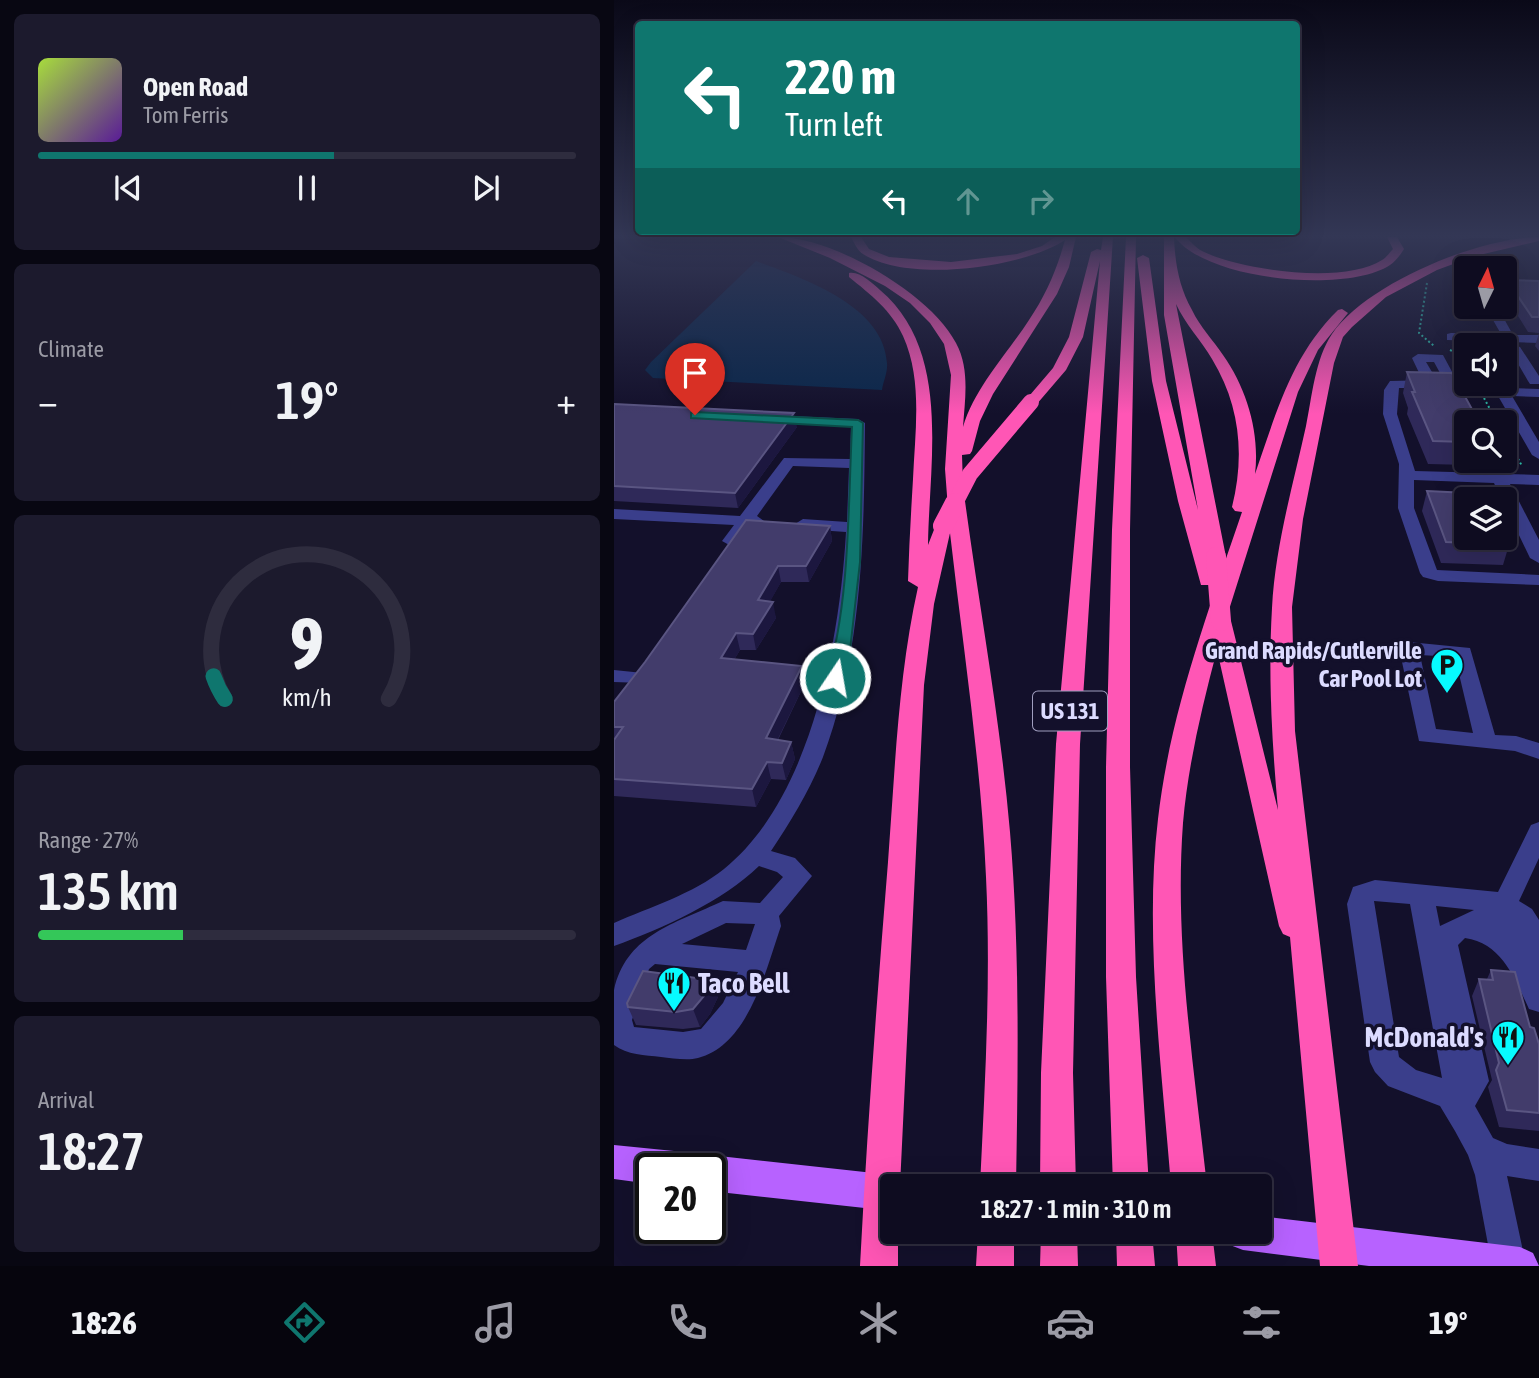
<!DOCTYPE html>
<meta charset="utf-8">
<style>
:root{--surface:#0e0c20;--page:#1c1a2d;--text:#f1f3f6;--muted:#9b9ba5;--line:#2e2c3e;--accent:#0f766e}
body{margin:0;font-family:"Asap Condensed",sans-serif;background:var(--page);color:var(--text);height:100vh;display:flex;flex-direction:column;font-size:26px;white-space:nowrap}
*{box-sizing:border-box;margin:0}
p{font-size:23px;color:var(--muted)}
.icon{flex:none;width:38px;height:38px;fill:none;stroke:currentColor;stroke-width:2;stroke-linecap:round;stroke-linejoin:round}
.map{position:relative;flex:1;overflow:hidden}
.drawer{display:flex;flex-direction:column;gap:14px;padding:14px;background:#080712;width:614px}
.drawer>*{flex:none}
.guide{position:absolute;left:21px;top:21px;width:665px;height:214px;border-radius:7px;box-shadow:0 7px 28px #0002,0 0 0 2px var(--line);background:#0f766e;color:#fff;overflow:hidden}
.needle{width:46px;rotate:5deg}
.controls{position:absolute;left:840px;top:256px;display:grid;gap:14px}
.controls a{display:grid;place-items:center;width:63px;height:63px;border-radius:7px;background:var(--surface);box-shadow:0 7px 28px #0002,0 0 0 2px var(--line);font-size:35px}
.speed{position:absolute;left:21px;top:1153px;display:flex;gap:14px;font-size:35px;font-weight:700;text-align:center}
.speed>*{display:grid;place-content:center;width:91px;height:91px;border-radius:50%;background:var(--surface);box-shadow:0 7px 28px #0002,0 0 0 2px var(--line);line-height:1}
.speed .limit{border:4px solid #111;border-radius:10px;background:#fff;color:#111}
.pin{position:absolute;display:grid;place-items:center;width:60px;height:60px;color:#fff;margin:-72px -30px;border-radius:50% 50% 50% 0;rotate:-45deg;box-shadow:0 0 7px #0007}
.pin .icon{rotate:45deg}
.me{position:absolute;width:77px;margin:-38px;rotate:12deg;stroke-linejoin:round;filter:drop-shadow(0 0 5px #0008)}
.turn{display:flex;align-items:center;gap:24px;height:147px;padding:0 35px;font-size:32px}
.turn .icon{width:91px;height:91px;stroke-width:2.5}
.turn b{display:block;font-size:49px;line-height:60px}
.lanes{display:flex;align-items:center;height:66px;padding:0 35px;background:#0003;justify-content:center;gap:35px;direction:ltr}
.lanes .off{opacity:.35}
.big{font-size:52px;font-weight:600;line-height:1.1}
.drawer .widget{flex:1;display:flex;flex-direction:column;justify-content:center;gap:10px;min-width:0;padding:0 24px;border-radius:10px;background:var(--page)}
.drawer .dial{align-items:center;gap:0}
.dial svg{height:182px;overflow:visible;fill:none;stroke:var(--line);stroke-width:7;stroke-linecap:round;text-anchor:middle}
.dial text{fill:var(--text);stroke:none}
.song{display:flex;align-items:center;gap:21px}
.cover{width:84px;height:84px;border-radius:10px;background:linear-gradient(135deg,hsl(80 70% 55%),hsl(270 70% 35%))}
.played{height:7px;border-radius:4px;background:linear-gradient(90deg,var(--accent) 55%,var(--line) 55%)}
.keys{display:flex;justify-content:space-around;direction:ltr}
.heat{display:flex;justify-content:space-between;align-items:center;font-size:38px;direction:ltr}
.charge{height:10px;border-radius:5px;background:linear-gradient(90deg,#34c759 27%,var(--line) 0)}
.trip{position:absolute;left:266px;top:1174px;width:392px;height:70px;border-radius:7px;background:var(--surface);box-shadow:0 7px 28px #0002,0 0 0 2px var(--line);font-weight:600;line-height:70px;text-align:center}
.menu{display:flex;height:112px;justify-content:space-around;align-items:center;background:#06050d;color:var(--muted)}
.menu .icon{width:49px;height:49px}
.menu .on{color:var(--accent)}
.menu b{font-size:32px;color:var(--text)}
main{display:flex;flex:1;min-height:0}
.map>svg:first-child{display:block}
</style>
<main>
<section class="drawer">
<div class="widget">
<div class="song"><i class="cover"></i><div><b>Open Road</b><p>Tom Ferris</p></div></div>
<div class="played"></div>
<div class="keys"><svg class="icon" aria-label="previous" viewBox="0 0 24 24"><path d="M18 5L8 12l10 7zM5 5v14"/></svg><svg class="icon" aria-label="pause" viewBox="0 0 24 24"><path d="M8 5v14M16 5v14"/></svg><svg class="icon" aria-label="next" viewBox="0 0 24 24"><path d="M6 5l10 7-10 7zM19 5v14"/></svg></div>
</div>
<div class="widget"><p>Climate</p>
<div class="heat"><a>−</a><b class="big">19°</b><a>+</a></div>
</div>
<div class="widget dial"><svg viewBox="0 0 100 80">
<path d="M14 69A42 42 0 1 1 86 69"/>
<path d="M14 69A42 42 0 0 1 9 59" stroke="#0f766e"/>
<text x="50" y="56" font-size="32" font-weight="700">9</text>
<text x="50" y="72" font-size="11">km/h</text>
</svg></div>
<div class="widget"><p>Range · 27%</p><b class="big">135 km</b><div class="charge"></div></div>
<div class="widget"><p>Arrival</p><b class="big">18:27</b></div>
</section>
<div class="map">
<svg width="925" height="1266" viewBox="0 0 925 1266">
<rect width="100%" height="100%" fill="#13102b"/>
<path fill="#0a274b" d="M142 261C188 278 270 305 273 363 274 372 269 382 268 390L39 378 31 370 37 362Z"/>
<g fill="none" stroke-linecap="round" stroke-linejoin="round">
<path stroke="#2dc0ab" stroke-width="2" stroke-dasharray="2 2.5" stroke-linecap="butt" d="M813 283 805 333 820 346
M836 350 845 354 852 365
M870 398 883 422
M891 435 908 466"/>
<path fill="#3a3e8b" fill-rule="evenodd" d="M871 306H883L899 335H925V343L833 340V334L837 333 887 334Z
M902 346 906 347 925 376V384H916L914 381 896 350Z
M804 354 829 355 843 381 890 383 893 388 925 389V397L898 396 925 442V459L918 455 880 389H847L863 422H852V425L833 388H785L783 414 801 471 875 473 869 460H884L891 474 925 475V485L896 484 925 540V563L916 558 891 506V499H887L880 483 800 480V508L823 570 925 575V585L824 581 809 577 806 573 784 508 785 464 769 414 770 390 776 381 822 380 808 379 798 358ZM812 362H820L826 373 818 372Z
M155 415 244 419 251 423C250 535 249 651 209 757 196 790 177 821 157 851L181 858 198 876 165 916 167 926C152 969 135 1045 84 1058 73 1061 58 1058 47 1057 31 1055 13 1055 0 1045 0 1028 0 1007 0 990 12 937 56 925 100 905L109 901 146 903 169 877 163 872 145 866C109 901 48 929 0 946V923C36 907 79 894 110 869 198 798 226 638 232 532L189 529 181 524 189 519 233 522 235 468 179 466 143 516 150 521 148 525 136 526 123 545 117 546 108 541 120 525 0 519V509L126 516 170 458 236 459 237 427 150 422V416ZM112 923 141 924 132 950 68 944ZM41 964 124 972 109 1003 87 1029 69 1032 20 1027 18 1020 35 969Z
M795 642 856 648 881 735 902 736 925 743V759L901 751 805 741 785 648 788 644ZM806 655 841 657 859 733 822 729Z
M0 670 29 673 32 678 29 683 0 682Z
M925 822V858L905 901 918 909 925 920V1012L915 1009C901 979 888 943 851 938L844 945 875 1081 861 1106 879 1138 893 1144 925 1149V1181L893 1176 912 1265 878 1266 861 1175 854 1155 841 1131 826 1106 774 1086 761 1072 756 1062 733 904 739 887 761 880 884 892 917 825ZM760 901 796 904 828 1078 802 1070 785 1057ZM822 906 860 910 826 926Z"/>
<path fill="#b762ff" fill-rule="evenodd" d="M0 1145 60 1151 72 1157 78 1169H37V1184L0 1179Z
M96 1155 278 1175 291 1180 293 1186H278V1211L96 1191V1169H80L84 1161Z
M646 1216 906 1247 919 1253 925 1266H755L629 1250 616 1245 611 1232H646Z"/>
<path fill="#ff56b5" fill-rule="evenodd" d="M164 237C219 237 317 294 342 343 356 369 351 399 349 427 361 387 393 354 415 320 432 295 443 269 451 240 409 268 293 283 249 254 244 251 240 243 237 237H247L255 249 275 257 337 262 403 254 428 246 441 237H462L455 267 443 294 379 394 366 421 358 451 356 454 348 455 349 486C364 601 386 716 396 832 406 950 404 1068 402 1186H366C371 1083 377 980 372 877 367 762 349 648 336 533L320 604 310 685 286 1186H278V1232H284V1266H246C253 1131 263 997 274 862 281 770 284 677 304 587L294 581C295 547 297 513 299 479 301 432 309 380 289 336 278 311 256 294 235 277V273C246 271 258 283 266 290 338 351 315 462 314 545L323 522H335L331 469 337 375 330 344 316 323 296 303 271 286 216 258Z
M489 237H499L466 744 459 1073 462 1186H426L427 1073 442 744 486 261 469 337 452 370 422 405H412L410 402 439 368 455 337 477 252 483 249 487 250Z
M512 237H522L516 530V767L522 977 535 1186H499L492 977V767L498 530Z
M550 237H560C561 263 565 287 578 310 586 327 599 340 609 355 633 389 646 433 641 474 662 414 677 356 724 310L728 309 734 313 704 350 684 392 613 616 617 621 664 810C658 743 654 676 658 608 661 547 679 485 692 426 698 397 701 359 718 334 752 284 865 237 925 237V241L861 256 823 270 772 297 738 327 729 337 720 363 689 519 678 607 681 731 744 1266H706L676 937 669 934 665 926 603 650C588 707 574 765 569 823 560 943 580 1067 593 1186H557C548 1069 530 935 544 819 556 713 594 612 628 512L621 511 618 507C631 455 626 405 598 359 587 340 571 324 562 304L612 557 609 561 599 562 604 581 601 585H587L564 501 538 381 523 258 529 255 535 258 552 381 584 510 550 315Z
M561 237H572C577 242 582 248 588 251 626 270 730 285 768 260 772 258 776 252 779 249L773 237H783L790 249C787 254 781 262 776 265 732 294 592 280 561 237Z
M364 1232H400V1266H362Z
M427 1232H463L464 1266H426Z
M502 1232H538L541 1266H503Z
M562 1232H598L602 1266H564Z"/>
<path stroke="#ff56b5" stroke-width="16" d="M340 505 356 474 417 402"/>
<path stroke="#ff56b5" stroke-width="20" d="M329 526 341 503
M602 557 607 621"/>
</g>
<path fill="#2f2959" d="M893 280 925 281V333L914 332 891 295Z
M925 333V351L921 346Z
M793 372 852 422V460H855L854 465 814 464 793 414 794 408 789 393Z
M0 404 183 427 124 508 0 501Z
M813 491 852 499 895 545 889 565 827 563 808 511Z
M891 499 902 515 897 535H891Z
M216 526 218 541 195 582H167L156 601 162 618 142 650H126L120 660 191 683 164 740 177 742 181 759 172 780 157 779 142 807 0 796V702L31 662Z
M877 970 916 1027 925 1044V1131L885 1127 874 1087 878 1080 858 996 865 979H873Z
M98 980 104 997 96 1014 86 1027 69 1029 22 1025 14 1007Z"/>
<path fill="#1c173f" d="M180 413 183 427 124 508 121 493Z
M216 526 218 541 195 582 192 566Z
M164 566 167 582 148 616 144 600Z
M159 602 162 618 142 650 139 634Z
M122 633 126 650 111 675 107 658Z
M188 666 191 683 156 755 152 738Z
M177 742 181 759 172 780 168 763Z
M153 762 157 779 142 807 138 789Z
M98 980 104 997 96 1014 86 1027 79 1009Z"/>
<path fill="#423c6b" stroke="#5a5582" stroke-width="2" d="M893 280 925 281V317H918Z
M793 372 838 373 865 422H852V442L819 441 798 392H801Z
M0 404 180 413 121 493 0 486Z
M813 491 874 494 876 498 887 499H852V537H891V536L895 545 832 542Z
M891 499H895L902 515 891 514Z
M132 520 216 526 192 566H164L144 600 159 602 139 634 122 633 107 658 188 666 152 738 177 742 168 763 153 762 138 789 0 779V740L9 727H0V702L31 662Z
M877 970 901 972 916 1027 920 1028 925 1044V1113L893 1110 882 1070 885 1063 865 979 879 980Z
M29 971 98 980 90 996 79 1009 62 1012 14 1007 13 1003Z"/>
<linearGradient id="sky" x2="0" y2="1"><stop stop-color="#0a0918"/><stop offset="0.57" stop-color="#333755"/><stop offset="1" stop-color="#333755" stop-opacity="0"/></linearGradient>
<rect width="925" height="414" fill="url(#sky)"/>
<path fill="#0f766e" stroke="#0a4d48" stroke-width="2" d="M81 412 244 420 249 423 246 562 235 659 227 682H215L213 678C236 602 234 507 238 427L77 418V413Z"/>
<defs>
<symbol id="parking-pin" viewBox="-11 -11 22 30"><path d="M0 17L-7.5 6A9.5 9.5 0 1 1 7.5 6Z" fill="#07fbff" stroke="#13102b"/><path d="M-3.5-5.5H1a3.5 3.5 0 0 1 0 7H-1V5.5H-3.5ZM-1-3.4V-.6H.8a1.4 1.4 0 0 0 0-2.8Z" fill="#111"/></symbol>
<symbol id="restaurant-pin" viewBox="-11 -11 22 30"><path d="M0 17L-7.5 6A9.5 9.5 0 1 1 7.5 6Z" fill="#07fbff" stroke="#13102b"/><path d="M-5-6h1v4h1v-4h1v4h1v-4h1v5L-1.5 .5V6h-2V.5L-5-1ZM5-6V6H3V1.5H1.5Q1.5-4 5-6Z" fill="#111"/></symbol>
</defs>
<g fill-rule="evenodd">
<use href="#parking-pin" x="814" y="646" width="38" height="52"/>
<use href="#restaurant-pin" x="41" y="964" width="38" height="52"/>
<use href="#restaurant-pin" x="875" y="1018" width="38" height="52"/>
</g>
<g text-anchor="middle" stroke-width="7" stroke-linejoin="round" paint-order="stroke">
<rect fill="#13102b" stroke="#a09ebf" stroke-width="2" x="419" y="691.5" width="74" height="39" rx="5"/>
<g font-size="23" font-weight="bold" fill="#dcdbff">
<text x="456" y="719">US 131</text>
</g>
<g font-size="24" font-weight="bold" fill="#dcdbff" stroke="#13102b" text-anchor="end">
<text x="808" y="659">Grand Rapids/Cutlerville<tspan x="808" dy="28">Car Pool Lot</tspan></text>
</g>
<g font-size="28" font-weight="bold" fill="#dcdbff" stroke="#13102b" text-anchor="start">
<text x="84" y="993">Taco Bell</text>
<text x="870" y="1047" text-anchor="end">McDonald's</text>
</g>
</g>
</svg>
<div class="controls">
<a><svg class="needle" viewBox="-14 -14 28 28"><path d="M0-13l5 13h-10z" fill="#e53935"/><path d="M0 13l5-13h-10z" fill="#9b9ba5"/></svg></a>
<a><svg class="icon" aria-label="sound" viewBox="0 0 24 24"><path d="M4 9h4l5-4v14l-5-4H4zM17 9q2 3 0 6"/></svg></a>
<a><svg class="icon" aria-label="search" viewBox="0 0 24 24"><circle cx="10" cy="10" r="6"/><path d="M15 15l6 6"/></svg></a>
<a><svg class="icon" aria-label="layers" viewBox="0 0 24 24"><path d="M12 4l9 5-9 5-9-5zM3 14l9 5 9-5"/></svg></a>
</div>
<div class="speed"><div class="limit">20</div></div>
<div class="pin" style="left:81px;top:415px;background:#d93025"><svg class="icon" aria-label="arrive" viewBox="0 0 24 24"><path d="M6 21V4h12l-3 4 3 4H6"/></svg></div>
<svg class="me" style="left:221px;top:678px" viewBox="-20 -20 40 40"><circle r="17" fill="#0f766e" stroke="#fff" stroke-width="3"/><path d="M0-11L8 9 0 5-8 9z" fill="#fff"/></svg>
<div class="trip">18:27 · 1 min · 310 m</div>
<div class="guide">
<div class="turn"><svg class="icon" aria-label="left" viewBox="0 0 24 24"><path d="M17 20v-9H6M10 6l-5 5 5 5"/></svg><div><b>220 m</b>Turn left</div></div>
<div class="lanes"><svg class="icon" aria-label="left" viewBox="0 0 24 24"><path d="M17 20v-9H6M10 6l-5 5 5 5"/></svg><svg class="icon off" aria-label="ahead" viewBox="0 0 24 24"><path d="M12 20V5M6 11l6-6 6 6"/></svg><svg class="icon off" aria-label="right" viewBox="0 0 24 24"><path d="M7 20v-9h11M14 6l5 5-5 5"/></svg></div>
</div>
</div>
</main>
<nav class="menu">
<b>18:26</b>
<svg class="icon on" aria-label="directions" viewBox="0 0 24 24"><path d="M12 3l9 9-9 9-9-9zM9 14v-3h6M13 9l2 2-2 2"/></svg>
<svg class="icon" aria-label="music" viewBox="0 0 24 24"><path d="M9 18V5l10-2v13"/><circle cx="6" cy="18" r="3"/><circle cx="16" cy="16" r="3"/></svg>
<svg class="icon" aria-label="phone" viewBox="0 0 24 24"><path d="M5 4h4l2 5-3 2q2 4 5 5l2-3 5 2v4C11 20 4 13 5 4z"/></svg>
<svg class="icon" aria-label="climate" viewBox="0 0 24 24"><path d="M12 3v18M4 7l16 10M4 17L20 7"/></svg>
<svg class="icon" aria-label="car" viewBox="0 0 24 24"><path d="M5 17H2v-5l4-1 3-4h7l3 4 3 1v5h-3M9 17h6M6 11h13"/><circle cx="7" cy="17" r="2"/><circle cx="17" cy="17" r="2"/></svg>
<svg class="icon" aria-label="filters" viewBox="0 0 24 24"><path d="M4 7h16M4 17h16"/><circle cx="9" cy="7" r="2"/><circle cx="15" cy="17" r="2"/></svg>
<b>19°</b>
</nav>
